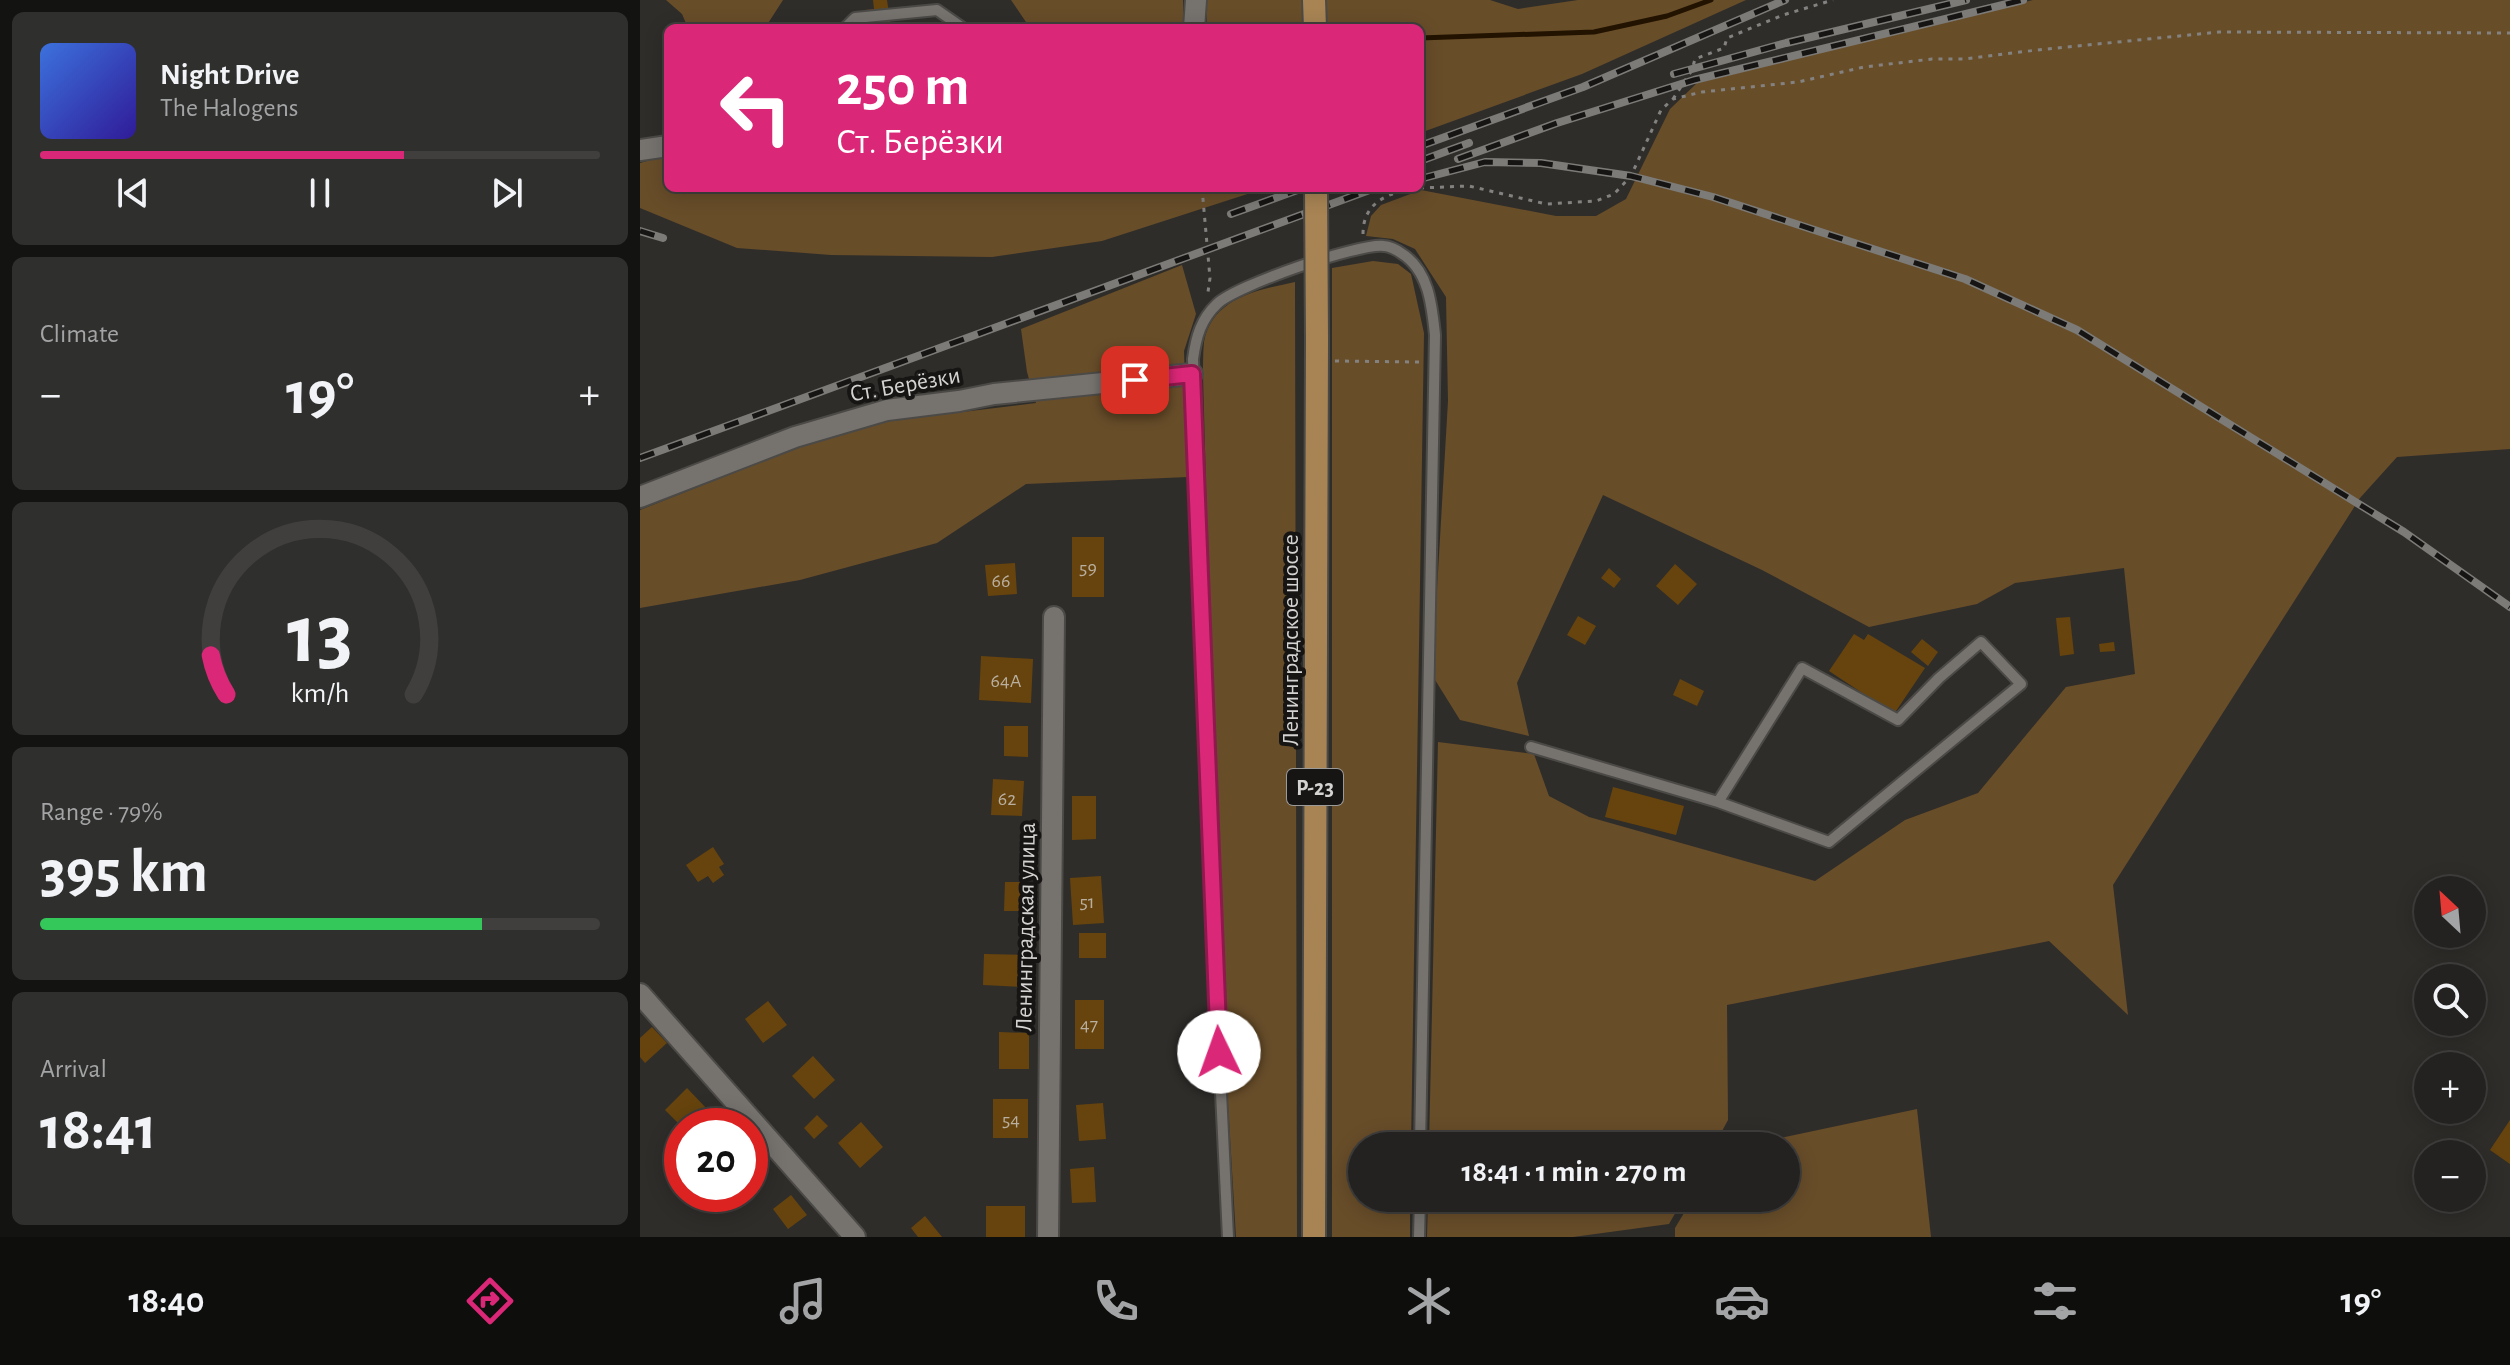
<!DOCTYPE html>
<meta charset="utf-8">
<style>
:root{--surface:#232220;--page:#2f2f2d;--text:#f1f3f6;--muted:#a3a4a5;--line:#403f3e;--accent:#db2777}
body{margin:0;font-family:"Alegreya Sans",sans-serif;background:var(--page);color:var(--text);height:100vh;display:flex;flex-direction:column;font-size:30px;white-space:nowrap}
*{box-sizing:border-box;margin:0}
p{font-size:26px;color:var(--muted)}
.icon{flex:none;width:44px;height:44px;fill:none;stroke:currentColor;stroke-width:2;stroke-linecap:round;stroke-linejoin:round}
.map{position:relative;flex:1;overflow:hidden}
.panel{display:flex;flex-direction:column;gap:12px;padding:12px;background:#131312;width:640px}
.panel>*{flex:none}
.guide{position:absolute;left:24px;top:24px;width:760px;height:168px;border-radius:12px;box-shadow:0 4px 20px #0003,0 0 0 2px var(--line);background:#db2777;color:#fff;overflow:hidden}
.needle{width:52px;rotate:334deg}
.controls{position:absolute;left:1774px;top:876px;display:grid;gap:16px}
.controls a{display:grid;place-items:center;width:72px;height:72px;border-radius:50%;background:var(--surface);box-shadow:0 4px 20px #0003,0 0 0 2px var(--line);font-size:40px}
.speed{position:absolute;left:24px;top:1108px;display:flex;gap:16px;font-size:40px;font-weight:700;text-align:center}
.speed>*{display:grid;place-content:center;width:104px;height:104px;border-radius:50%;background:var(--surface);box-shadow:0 4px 20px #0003,0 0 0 2px var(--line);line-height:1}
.speed .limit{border:12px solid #d22;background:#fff;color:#111}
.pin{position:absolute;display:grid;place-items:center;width:68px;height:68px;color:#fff;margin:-34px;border-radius:16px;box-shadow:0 4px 12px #0006}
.me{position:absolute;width:88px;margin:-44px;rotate:357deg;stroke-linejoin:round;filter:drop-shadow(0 0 6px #0008)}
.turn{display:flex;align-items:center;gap:28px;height:168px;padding:0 40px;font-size:36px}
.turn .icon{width:104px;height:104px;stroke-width:2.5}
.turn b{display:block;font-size:56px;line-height:68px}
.big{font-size:60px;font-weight:700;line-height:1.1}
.panel .tile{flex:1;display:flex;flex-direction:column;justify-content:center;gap:12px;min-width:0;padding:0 28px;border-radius:12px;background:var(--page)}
.panel .dial{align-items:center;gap:0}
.dial svg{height:208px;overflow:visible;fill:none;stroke:var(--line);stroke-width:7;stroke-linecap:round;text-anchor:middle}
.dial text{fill:var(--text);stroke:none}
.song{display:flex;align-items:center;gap:24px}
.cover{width:96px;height:96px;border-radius:12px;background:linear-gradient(135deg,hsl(220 70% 55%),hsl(250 70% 35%))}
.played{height:8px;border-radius:4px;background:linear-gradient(90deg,var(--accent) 65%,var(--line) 65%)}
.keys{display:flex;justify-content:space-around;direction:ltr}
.heat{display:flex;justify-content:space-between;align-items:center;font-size:44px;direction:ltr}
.charge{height:12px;border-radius:6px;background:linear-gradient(90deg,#34c759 79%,var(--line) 0)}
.trip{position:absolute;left:708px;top:1132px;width:452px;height:80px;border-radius:40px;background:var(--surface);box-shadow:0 4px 20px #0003,0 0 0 2px var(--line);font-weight:700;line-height:80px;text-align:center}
.dock{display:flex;height:128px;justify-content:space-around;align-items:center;background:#0e0e0d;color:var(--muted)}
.dock .icon{width:56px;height:56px}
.dock .active{color:var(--accent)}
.dock b{font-size:36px;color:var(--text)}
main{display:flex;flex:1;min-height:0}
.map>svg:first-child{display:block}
</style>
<main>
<section class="panel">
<div class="tile">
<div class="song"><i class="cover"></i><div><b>Night Drive</b><p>The Halogens</p></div></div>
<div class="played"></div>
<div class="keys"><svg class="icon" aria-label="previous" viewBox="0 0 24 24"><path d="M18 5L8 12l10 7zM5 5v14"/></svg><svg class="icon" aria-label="pause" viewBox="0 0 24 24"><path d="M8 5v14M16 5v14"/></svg><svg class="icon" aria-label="next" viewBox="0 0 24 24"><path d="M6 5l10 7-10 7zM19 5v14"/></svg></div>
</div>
<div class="tile"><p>Climate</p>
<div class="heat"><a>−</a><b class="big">19°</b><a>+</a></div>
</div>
<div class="tile dial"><svg viewBox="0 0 100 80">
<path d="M14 69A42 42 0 1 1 86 69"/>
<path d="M14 69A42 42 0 0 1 8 54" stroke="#db2777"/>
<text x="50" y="56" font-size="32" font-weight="700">13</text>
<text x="50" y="72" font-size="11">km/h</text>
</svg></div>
<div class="tile"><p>Range · 79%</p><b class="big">395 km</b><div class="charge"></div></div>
<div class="tile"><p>Arrival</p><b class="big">18:41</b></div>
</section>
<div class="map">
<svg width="1870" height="1237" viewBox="0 0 1870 1237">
<rect width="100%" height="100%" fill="#2f2d2a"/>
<path fill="#684d29" d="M26 0H143L125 28H48L42 14Z
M371 0H543V28H390Z
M567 0H850L878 9 938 0H1106L942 74 780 133V28H567Z
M1393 0H1870V449L1757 457 1720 498 1473 885 1488 1015 1409 941 1087 1005 1088 1120 1074 1146H789L798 742 894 754 909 796 949 817 1175 881 1265 820 1338 793 1426 687 1495 674 1484 568 1375 583 1337 604 1229 627 1122 570 963 495 877 683 889 736 820 720 792 675 808 401 806 297 775 249 753 239 726 236 731 216 741 205 781 190 916 216H956L986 199 1030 109 1057 83Z
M28 155V188H626L462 241 352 257 191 255 97 248 0 208V163Z
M733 261 758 264 771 274 784 333 771 1146H722V1198H770V1237H692V268Z
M542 265 556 314 544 351 548 477 386 484 297 543 160 580 0 608V510L159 447 248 421 396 403 387 372 381 329Z
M655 282 657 1237H596L578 936 563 374C563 364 563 352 564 342 572 298 618 290 655 282Z
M1277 1109 1291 1237H1035V1228L1053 1198H1146V1146H1103Z
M788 1198H1044L1029 1224 933 1237H787Z"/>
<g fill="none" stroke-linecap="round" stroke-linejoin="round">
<path stroke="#221301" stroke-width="5" d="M780 38 954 32 1027 16 1071 0"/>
</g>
<path fill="#67440d" d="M233 0H247L251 28H227L225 10 234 9Z
M432 537H464V597H432Z
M375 563 377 594 348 596 345 565Z
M1035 564 1057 584 1038 605 1016 586Z
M969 568 981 579 974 588 961 578Z
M938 616 956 626 945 645 927 635Z
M1430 617 1434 654 1420 656 1416 618Z
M1214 634 1224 640 1228 634 1285 668 1254 714 1189 671Z
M1282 639 1298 652 1288 666 1271 652Z
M1474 642 1475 651 1460 652 1459 644Z
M341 656 393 659 391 703 339 700Z
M1040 679 1064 691 1057 706 1033 695Z
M364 726H388V757L364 756Z
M353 779 384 781 382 816 351 815Z
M973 787 1044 806 1036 835 965 817Z
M432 796H456V839L432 840Z
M73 847 84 864 79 867 84 875 73 883 68 876 58 882 46 865Z
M461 876 464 923 433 925 430 878Z
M365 882H386L385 911H364Z
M439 933H466V958H439Z
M344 954 385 955 384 987 343 985Z
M435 1000H464V1049H435Z
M128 1001 147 1025 123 1043 105 1019Z
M12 1027 27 1043 5 1063 0 1057V1038Z
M359 1032 389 1033V1069H359Z
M173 1056 195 1080 174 1099 152 1076Z
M47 1088 67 1109 49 1126H41L25 1110Z
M353 1099H388V1138H353Z
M463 1103 466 1139 439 1141 436 1105Z
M177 1115 188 1126 174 1139 164 1128Z
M1870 1120V1164L1850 1150Z
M221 1122 243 1147 220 1168 198 1143Z
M454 1167 456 1202 432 1203 430 1169Z
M151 1195 167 1215 148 1229 133 1209Z
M346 1206H385V1237H346Z
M285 1216 302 1237H278L271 1228Z"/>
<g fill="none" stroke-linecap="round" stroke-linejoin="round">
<defs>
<path id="service" d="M205 28 215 18 297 10 323 28
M891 747 1078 802 1189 842 1381 684 1341 642 1299 678 1258 720 1162 668 1078 802
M588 1237 573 927 553 359C556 337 561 319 577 304 595 286 718 243 744 246 749 246 757 250 761 253 789 270 792 306 795 335L780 1146
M779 1237 780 1198"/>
<path id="minor" d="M554 28 556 0
M0 150 28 146
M0 497 155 437 247 410 319 401 354 394 552 374
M0 994 215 1237
M408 1237 414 617"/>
<path id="trunk" d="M674 0 675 28
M674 1237 677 339"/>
</defs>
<use href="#service" stroke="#4c4a47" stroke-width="14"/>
<use href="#minor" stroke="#4c4a47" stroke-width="24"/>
<use href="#trunk" stroke="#4c4a47" stroke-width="26"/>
<path stroke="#848280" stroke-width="3" stroke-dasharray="4 6" stroke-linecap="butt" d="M1033 99 1052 70 1055 59 1084 48 1087 38 1143 15 1193 0
M562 188 570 278 568 292
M780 188 829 186 906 204 956 201 974 194 991 176 1021 110 1033 99 1062 92 1158 82 1224 67 1292 59H1324L1397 50 1579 32 1870 33
M723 234C723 202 748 193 775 188
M695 361 779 362"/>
<use href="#service" stroke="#76736f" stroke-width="10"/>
<use href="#minor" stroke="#76736f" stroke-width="20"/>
<use href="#trunk" stroke="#a88454" stroke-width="22"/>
<defs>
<path id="rail" d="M1034 74 1146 43 1326 0
M780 146 943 87 1145 0
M818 159 917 123 1054 80 1383 0
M780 161 829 143
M780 179 845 162 901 163 991 176 1073 197 1325 279 1437 330 1764 532 1870 607
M591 214 663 188
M0 231 23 238
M0 458 735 188"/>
</defs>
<use href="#rail" stroke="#7c7b78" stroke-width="8"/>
<use href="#rail" stroke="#161514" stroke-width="5" stroke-dasharray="15" stroke-linecap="butt"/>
<defs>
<path id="trunk-bridge" d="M676 188 677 339"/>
</defs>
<use href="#trunk-bridge" stroke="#4c4a47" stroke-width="26" stroke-linecap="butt"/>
<use href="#trunk-bridge" stroke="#a88454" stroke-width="22"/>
</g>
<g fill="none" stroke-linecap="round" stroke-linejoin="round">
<defs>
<path id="route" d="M495 380 552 374 579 1052"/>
</defs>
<use href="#route" stroke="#8e194d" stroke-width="20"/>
<use href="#route" stroke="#db2777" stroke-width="14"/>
</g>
<g text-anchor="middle" stroke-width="8" stroke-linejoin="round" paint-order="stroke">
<g font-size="20" fill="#b9afa0">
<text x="448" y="574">59</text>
<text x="361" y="587">66</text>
<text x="366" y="687">64А</text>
<text x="367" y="805">62</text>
<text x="447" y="908">51</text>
<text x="449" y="1031">47</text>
<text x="371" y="1126">54</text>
</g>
<rect fill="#161514" stroke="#9b9a98" stroke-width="2" x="647" y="769" width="56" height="36" rx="6"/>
<g font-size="22" font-weight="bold" fill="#d4d3d1">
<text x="675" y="795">Р-23</text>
</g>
<g font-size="24" fill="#d4d3d1" stroke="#161514">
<text transform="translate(265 384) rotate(-10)" y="8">Ст. Берёзки</text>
<text transform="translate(650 640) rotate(-90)" y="8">Ленинградское шоссе</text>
<text transform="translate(385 927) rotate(-89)" y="8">Ленинградская улица</text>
</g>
</g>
</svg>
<div class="controls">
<a><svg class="needle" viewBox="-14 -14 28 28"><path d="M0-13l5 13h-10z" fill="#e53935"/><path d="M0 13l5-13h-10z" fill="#a3a4a5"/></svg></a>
<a><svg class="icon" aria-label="search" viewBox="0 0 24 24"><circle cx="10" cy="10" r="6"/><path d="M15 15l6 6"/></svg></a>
<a>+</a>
<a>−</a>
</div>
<div class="speed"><div class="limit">20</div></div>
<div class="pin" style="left:495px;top:380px;background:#d93025"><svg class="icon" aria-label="arrive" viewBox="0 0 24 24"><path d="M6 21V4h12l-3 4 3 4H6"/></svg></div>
<svg class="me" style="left:579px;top:1052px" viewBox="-20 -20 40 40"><circle r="19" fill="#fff"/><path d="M0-13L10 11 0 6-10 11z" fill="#db2777"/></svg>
<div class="trip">18:41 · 1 min · 270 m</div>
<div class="guide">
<div class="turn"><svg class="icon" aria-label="left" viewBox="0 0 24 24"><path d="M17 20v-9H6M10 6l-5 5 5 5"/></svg><div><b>250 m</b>Ст. Берёзки</div></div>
</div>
</div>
</main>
<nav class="dock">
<b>18:40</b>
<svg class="icon active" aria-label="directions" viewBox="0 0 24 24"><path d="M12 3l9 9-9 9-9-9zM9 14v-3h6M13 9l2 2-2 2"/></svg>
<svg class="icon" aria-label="music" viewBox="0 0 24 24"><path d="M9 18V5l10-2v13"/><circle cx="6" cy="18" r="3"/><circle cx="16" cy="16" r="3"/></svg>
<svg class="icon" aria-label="phone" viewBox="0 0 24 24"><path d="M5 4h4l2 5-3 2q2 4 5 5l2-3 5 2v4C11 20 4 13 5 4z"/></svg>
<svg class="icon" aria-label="climate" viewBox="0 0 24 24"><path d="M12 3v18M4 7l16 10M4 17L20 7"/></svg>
<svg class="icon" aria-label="car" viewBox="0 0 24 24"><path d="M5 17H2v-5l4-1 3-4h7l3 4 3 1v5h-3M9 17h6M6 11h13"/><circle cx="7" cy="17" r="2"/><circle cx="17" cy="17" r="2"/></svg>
<svg class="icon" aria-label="filters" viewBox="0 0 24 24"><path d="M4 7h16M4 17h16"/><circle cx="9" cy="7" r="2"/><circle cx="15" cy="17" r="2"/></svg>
<b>19°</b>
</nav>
